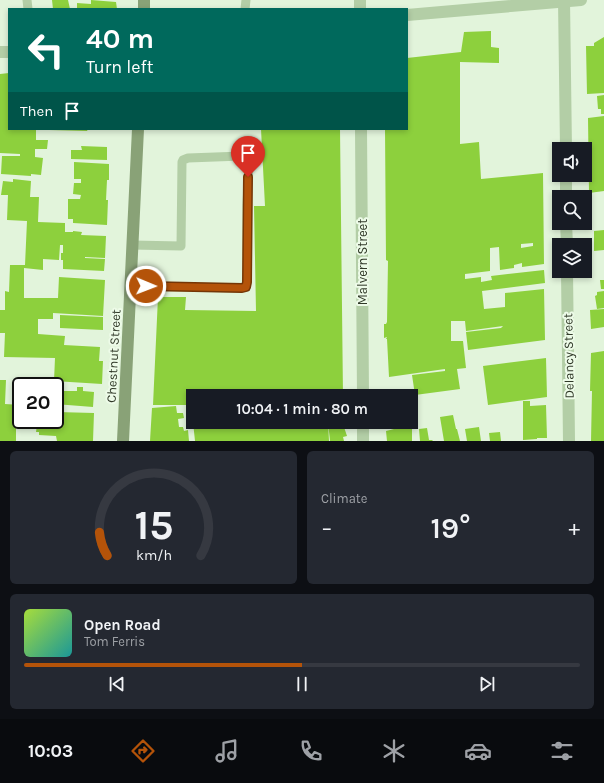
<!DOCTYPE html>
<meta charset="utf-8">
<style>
:root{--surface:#171b24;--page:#242831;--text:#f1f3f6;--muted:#9ea1a6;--line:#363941;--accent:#b45309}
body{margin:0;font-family:Karla,sans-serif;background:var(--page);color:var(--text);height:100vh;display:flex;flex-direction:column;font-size:15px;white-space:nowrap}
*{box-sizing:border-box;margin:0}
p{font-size:13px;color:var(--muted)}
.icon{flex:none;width:22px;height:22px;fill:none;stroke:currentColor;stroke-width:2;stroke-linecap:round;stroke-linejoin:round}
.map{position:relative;height:441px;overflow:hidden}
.sheet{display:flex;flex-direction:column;gap:10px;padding:10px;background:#0d0f14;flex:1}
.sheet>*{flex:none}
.banner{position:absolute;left:8px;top:8px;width:400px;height:122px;border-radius:0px;box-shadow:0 2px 6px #0003;background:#00695c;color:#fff;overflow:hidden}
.fabs{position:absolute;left:552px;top:142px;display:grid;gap:8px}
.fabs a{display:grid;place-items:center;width:40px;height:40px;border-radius:0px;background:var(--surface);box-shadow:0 2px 6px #0003;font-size:20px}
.speed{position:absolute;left:12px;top:377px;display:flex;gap:8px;font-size:20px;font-weight:700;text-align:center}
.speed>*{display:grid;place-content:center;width:52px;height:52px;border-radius:50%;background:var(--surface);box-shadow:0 2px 6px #0003;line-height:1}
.speed .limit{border:2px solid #111;border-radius:6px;background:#fff;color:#111}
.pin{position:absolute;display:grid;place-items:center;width:34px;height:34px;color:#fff;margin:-41px -17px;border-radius:50% 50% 50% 0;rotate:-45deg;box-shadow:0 0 4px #0007}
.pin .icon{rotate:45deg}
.me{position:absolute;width:44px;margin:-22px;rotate:91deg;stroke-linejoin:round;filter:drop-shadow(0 0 3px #0008)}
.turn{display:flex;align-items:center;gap:14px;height:84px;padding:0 12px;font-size:18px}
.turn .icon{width:52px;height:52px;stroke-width:2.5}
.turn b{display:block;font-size:28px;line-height:34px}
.then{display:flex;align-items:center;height:38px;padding:0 12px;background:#0003;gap:8px;font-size:15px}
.big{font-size:30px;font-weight:600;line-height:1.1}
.sheet .card{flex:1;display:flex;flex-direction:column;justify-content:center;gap:6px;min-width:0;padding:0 14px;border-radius:6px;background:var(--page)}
.sheet .dial{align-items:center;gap:0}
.dial svg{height:104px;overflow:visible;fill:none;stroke:var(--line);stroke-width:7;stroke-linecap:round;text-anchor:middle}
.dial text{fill:var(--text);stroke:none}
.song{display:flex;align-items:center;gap:12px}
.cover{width:48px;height:48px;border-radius:6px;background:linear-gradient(135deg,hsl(80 70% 55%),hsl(180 70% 35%))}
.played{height:4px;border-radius:2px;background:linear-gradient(90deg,var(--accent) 50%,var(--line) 50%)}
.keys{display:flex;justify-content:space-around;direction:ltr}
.heat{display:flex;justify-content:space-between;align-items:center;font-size:22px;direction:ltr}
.sheet .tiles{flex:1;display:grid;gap:10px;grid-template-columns:1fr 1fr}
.card:last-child{grid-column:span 2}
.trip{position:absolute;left:186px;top:389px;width:232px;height:40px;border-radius:0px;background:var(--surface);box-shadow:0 2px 6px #0003;font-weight:600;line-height:40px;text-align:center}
.menu{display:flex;height:64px;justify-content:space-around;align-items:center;background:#090b0e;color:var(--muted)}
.menu .icon{width:28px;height:28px}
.menu .selected{color:var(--accent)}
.menu b{font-size:18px;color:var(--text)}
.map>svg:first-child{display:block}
</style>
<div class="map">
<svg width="604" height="441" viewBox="0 0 604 441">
<rect width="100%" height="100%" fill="#e2f4db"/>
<path fill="#8dd03d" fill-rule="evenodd" d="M52 0H68L70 9H53Z
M91 0 116 2 117 9H77V3L91 4Z
M491 31V47L499 48V63L460 62V144L479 142 481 179 543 173 544 264 522 267V263L514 265V268L500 270 499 247 490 248V271L465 274V279L481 277V282L492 280 491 276 544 270 545 283 482 291 484 309 505 307V293L544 289 545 340 468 350 466 332 501 328 503 326 466 331 465 321H451V341H463L466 368 457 369 460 389 415 395 412 375 445 371V369L389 377 387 339H386L387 337 384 338V324H386L387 322 388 261 386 260 385 129H407V58L461 52 464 32ZM533 243V246L521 248V244Z
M604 37V93L587 94 586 46H594V43Z
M9 73V129H36V140H48L47 149H35V157L43 158 41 175 31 174V176L1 174 2 156H20V154L0 153V74Z
M604 95V114H601V109H598L597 96Z
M604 116V191L589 193 588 118Z
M49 129H88L87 131 49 130Z
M261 129H340L343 396H193V408H192V405H153L158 297H186L185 310 256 311 254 206H265Z
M81 146 107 147V160L71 159V150H82Z
M74 162 109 164V180H107L106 200H108L107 225 73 223V219H68V199H80L81 195 73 194 74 183H81V179H74Z
M13 179 31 181 30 197H39L38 222 65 223V232H73V231L82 232 81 235 106 236 105 258 85 257V258L105 259 104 271 63 269V260H61V253H63V245H60L59 260 43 259V270L24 268V298H58L59 277 105 280 103 316 53 313V319H38V334L65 336 64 345 100 347 99 361H103L102 384 54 381 55 358 4 357 5 333H0V310H5V291L9 292 10 265H25L27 221 7 220 8 195H1L3 181 13 182Z
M604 230V250L594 251V231Z
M600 280H604V289H601Z
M604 291V308L597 309 595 296 597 295V292Z
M604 309V327L591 329 590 310Z
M60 315 103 317V330L60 328Z
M604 351V441H591L592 391H590L591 353Z
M546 358 547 397 488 405 483 366Z
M0 380H6L5 404 21 405V420H52V426H56L57 412 94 413 93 441H57L56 436 39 435V432H36L37 425 16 424V441H0Z
M26 381 41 382V386H26Z
M44 381 59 382V391H77V387H83V391L94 392 93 407 55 404V386H44Z
M523 401H530V406L546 405 547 438H537V439L523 440Z
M176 406 177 413H183L184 418 178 419 179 427H183L184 431 188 430 189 441H150L152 408Z
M453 415 456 429H457L460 441H444L440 417Z
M193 422H328L329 441H195Z
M328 422H341L342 427H344L347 436 343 437 344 441H330Z
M479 427 481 441H467L465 429Z
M398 428H412V441H387L386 431Z
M427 428 429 440H432L433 441H420L419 429Z
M500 432 501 441H490L489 433Z"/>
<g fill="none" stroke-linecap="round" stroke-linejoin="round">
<path stroke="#b3cea6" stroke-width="9" d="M27 0 28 9
M245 9 246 0
M130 286 242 288 246 287 247 282V205L249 163 247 158 242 156 188 158 183 160 182 162 181 246 132 245"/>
<path stroke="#b3cea6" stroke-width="12" d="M360 0V9
M564 0 566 149
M407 15 581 0
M0 52H9
M361 129 363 396
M566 175V197
M566 223 567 245
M567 271 569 441
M363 422V441"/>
<path stroke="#89a277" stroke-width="12" d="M144 9V0
M123 441 138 129"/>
</g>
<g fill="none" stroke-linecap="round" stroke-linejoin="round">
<defs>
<path id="route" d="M146 286 242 288 246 287 247 282 248 177"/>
</defs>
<use href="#route" stroke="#753606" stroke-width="10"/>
<use href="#route" stroke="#b45309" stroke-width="7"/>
</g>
<g text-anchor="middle" stroke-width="4" stroke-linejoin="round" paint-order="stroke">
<g font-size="13" fill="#303928" stroke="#edfbe8">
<text transform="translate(362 262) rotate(-90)" y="5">Malvern Street</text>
<text transform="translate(113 356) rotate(-87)" y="5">Chestnut Street</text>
<text transform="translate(568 356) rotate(-91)" y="5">Delancy Street</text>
</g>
</g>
</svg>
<div class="fabs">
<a><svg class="icon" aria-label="sound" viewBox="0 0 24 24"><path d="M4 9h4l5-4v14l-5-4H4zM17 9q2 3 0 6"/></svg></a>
<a><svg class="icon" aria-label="search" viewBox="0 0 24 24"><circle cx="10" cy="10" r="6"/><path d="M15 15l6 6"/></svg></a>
<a><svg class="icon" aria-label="layers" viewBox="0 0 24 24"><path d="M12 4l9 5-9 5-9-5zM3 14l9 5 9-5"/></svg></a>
</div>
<div class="speed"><div class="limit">20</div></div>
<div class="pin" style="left:248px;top:177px;background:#d93025"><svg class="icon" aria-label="arrive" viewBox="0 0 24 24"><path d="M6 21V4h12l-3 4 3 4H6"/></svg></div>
<svg class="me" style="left:146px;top:286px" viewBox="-20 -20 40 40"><circle r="17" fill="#b45309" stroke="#fff" stroke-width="3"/><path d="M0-11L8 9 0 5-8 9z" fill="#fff"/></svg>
<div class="trip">10:04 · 1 min · 80 m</div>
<div class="banner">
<div class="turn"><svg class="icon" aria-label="left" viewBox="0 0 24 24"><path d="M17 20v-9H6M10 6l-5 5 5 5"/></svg><div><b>40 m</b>Turn left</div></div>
<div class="then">Then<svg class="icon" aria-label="arrive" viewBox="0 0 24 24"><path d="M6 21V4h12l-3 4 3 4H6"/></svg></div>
</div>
</div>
<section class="sheet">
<div class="tiles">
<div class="card dial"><svg viewBox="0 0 100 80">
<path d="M14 69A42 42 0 1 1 86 69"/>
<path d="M14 69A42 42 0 0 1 8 51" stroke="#b45309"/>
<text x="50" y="56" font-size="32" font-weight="700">15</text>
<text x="50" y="72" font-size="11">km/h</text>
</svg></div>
<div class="card"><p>Climate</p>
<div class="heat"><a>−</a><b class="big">19°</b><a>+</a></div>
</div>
<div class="card">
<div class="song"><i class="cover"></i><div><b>Open Road</b><p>Tom Ferris</p></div></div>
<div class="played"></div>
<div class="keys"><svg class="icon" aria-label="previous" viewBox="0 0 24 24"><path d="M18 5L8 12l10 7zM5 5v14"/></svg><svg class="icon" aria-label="pause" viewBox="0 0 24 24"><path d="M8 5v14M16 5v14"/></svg><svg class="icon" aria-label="next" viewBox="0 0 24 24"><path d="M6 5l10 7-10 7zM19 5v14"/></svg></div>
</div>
</div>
</section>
<nav class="menu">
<b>10:03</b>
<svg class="icon selected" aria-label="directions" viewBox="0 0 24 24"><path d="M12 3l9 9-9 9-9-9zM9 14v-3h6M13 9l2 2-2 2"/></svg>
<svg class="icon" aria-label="music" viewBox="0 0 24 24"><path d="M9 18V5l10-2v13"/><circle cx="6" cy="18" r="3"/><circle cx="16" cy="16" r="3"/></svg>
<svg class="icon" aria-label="phone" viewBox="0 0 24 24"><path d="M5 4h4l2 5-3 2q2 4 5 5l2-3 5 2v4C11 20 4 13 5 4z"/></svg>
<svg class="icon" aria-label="climate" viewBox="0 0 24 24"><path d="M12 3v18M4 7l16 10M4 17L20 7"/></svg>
<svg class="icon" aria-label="car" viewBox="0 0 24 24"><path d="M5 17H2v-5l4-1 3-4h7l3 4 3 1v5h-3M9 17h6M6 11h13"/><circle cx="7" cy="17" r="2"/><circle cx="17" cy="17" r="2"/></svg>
<svg class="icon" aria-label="filters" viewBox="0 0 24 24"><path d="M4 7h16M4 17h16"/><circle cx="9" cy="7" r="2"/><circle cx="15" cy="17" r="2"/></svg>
</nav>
